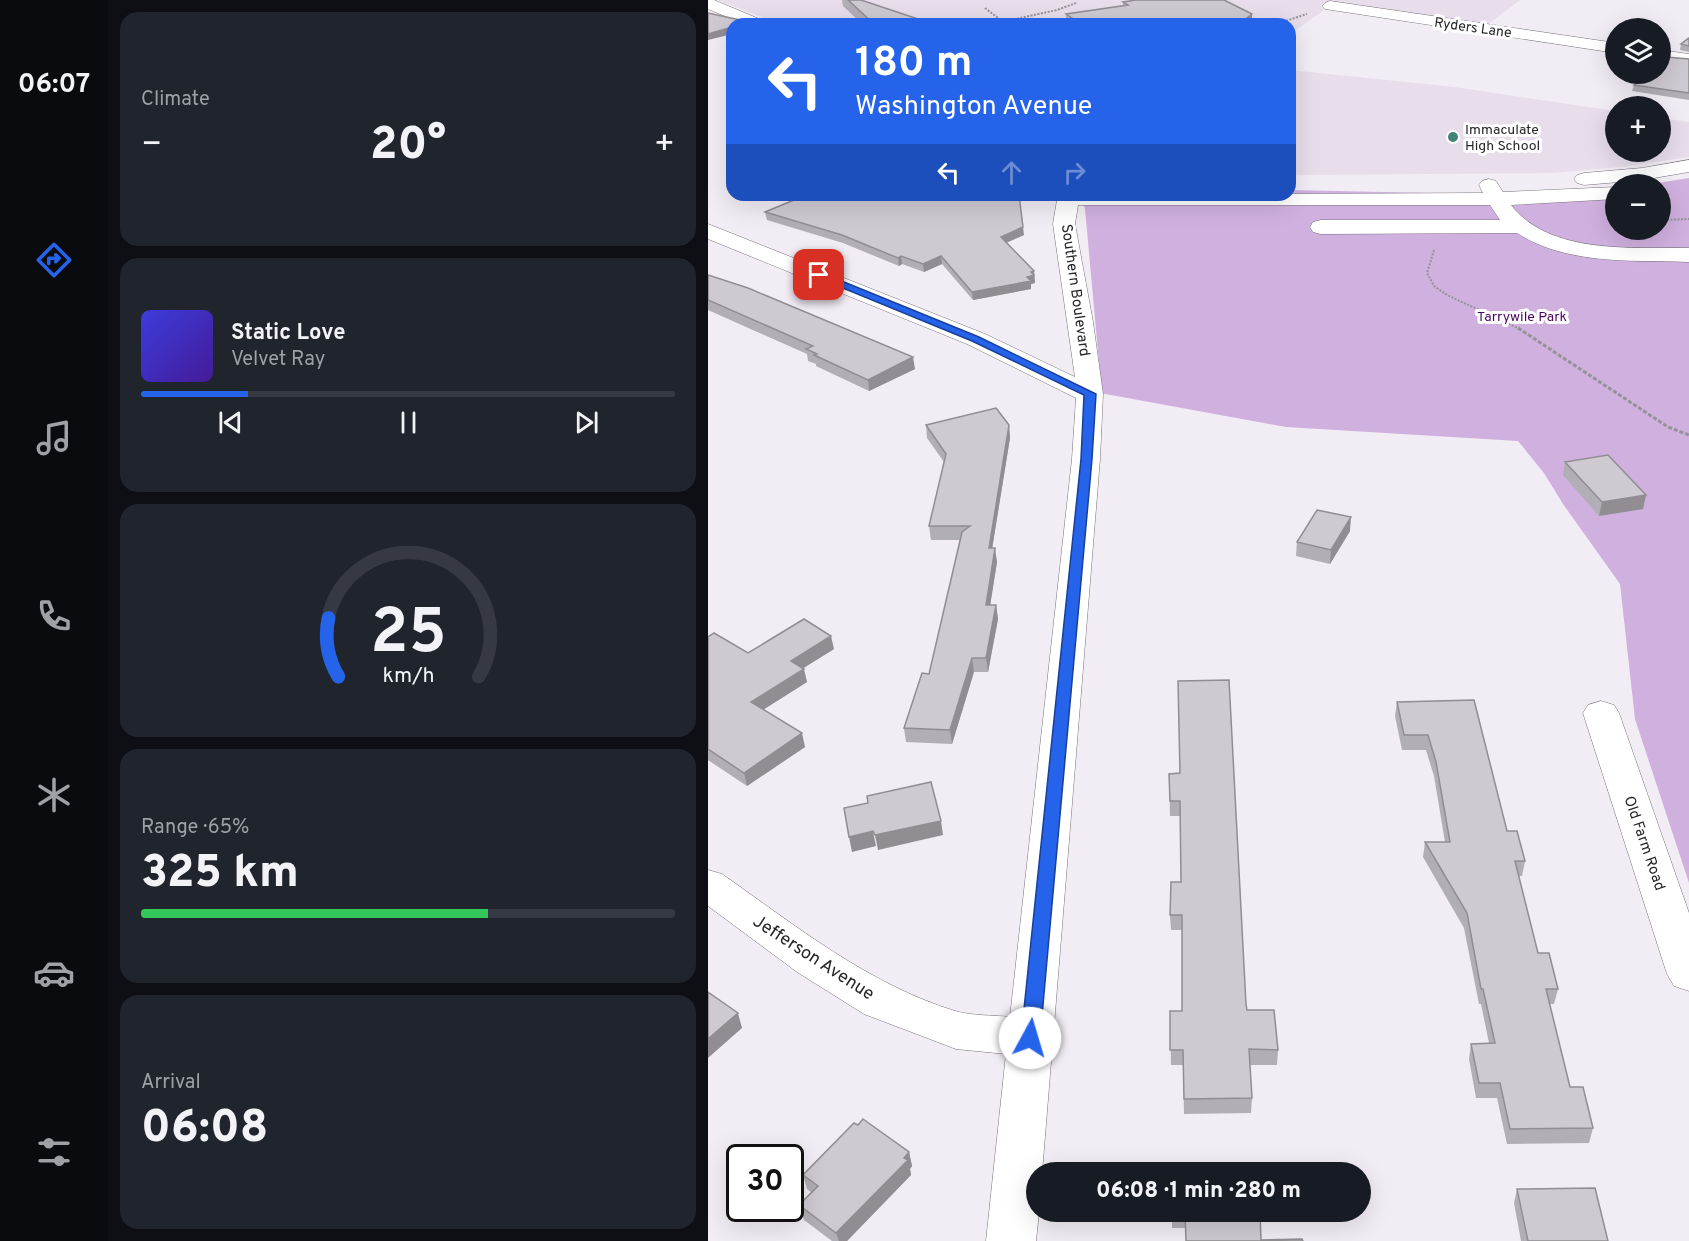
<!DOCTYPE html>
<meta charset="utf-8">
<style>
:root{--surface:#171b24;--page:#20242c;--text:#f1f3f6;--muted:#9ea1a6;--line:#363941;--accent:#2563eb}
body{margin:0;font-family:Overpass,sans-serif;background:var(--page);color:var(--text);height:100vh;display:flex;flex-direction:column;font-size:22px;white-space:nowrap}
*{box-sizing:border-box;margin:0}
p{font-size:20px;color:var(--muted)}
.icon{flex:none;width:33px;height:33px;fill:none;stroke:currentColor;stroke-width:2;stroke-linecap:round;stroke-linejoin:round}
.map{position:relative;flex:1;overflow:hidden}
.side{display:flex;flex-direction:column;gap:12px;padding:12px;background:#0d0f14;width:600px}
.side>*{flex:none}
.top-card{position:absolute;left:18px;top:18px;width:570px;height:183px;border-radius:18px;box-shadow:0 6px 24px #0002;background:#2563eb;color:#fff;overflow:hidden}
.tools{position:absolute;left:897px;top:18px;display:grid;gap:12px}
.tools a{display:grid;place-items:center;width:66px;height:66px;border-radius:50%;background:var(--surface);box-shadow:0 6px 24px #0002;font-size:30px}
.speed{position:absolute;left:18px;top:1144px;display:flex;gap:12px;font-size:30px;font-weight:700;text-align:center}
.speed>*{display:grid;place-content:center;width:78px;height:78px;border-radius:50%;background:var(--surface);box-shadow:0 6px 24px #0002;line-height:1}
.speed .limit{border:3px solid #111;border-radius:9px;background:#fff;color:#111}
.pin{position:absolute;display:grid;place-items:center;width:51px;height:51px;color:#fff;margin:-26px;border-radius:12px;box-shadow:0 3px 9px #0006}
.me{position:absolute;width:66px;margin:-33px;rotate:6deg;stroke-linejoin:round;filter:drop-shadow(0 0 4px #0008)}
.turn{display:flex;align-items:center;gap:21px;height:126px;padding:0 30px;font-size:27px}
.turn .icon{width:78px;height:78px;stroke-width:2.5}
.turn b{display:block;font-size:42px;line-height:51px}
.lanes{display:flex;align-items:center;height:57px;padding:0 30px;background:#0003;justify-content:center;gap:30px;direction:ltr}
.lanes .off{opacity:.35}
.big{font-size:45px;font-weight:800;line-height:1.1}
.side .widget{flex:1;display:flex;flex-direction:column;justify-content:center;gap:9px;min-width:0;padding:0 21px;border-radius:18px;background:var(--page)}
.side .dial{align-items:center;gap:0}
.dial svg{height:156px;overflow:visible;fill:none;stroke:var(--line);stroke-width:7;stroke-linecap:round;text-anchor:middle}
.dial text{fill:var(--text);stroke:none}
.song{display:flex;align-items:center;gap:18px}
.cover{width:72px;height:72px;border-radius:9px;background:linear-gradient(135deg,hsl(240 70% 55%),hsl(260 70% 35%))}
.played{height:6px;border-radius:3px;background:linear-gradient(90deg,var(--accent) 20%,var(--line) 20%)}
.keys{display:flex;justify-content:space-around;direction:ltr}
.heat{display:flex;justify-content:space-between;align-items:center;font-size:33px;direction:ltr}
.charge{height:9px;border-radius:4px;background:linear-gradient(90deg,#34c759 65%,var(--line) 0)}
.trip{position:absolute;left:318px;top:1162px;width:345px;height:60px;border-radius:30px;background:var(--surface);box-shadow:0 6px 24px #0002;font-weight:800;line-height:60px;text-align:center}
main{display:flex;flex:1;min-height:0}
.menu{display:flex;flex-direction:column;width:108px;justify-content:space-around;align-items:center;background:#090b0e;color:var(--muted)}
.menu .icon{width:42px;height:42px}
.menu .current{color:var(--accent)}
.menu b{font-size:27px;color:var(--text)}
.map>svg:first-child{display:block}
</style>
<main>
<nav class="menu">
<b>06:07</b>
<svg class="icon current" aria-label="directions" viewBox="0 0 24 24"><path d="M12 3l9 9-9 9-9-9zM9 14v-3h6M13 9l2 2-2 2"/></svg>
<svg class="icon" aria-label="music" viewBox="0 0 24 24"><path d="M9 18V5l10-2v13"/><circle cx="6" cy="18" r="3"/><circle cx="16" cy="16" r="3"/></svg>
<svg class="icon" aria-label="phone" viewBox="0 0 24 24"><path d="M5 4h4l2 5-3 2q2 4 5 5l2-3 5 2v4C11 20 4 13 5 4z"/></svg>
<svg class="icon" aria-label="climate" viewBox="0 0 24 24"><path d="M12 3v18M4 7l16 10M4 17L20 7"/></svg>
<svg class="icon" aria-label="car" viewBox="0 0 24 24"><path d="M5 17H2v-5l4-1 3-4h7l3 4 3 1v5h-3M9 17h6M6 11h13"/><circle cx="7" cy="17" r="2"/><circle cx="17" cy="17" r="2"/></svg>
<svg class="icon" aria-label="filters" viewBox="0 0 24 24"><path d="M4 7h16M4 17h16"/><circle cx="9" cy="7" r="2"/><circle cx="15" cy="17" r="2"/></svg>
</nav>
<section class="side">
<div class="widget"><p>Climate</p>
<div class="heat"><a>−</a><b class="big">20°</b><a>+</a></div>
</div>
<div class="widget">
<div class="song"><i class="cover"></i><div><b>Static Love</b><p>Velvet Ray</p></div></div>
<div class="played"></div>
<div class="keys"><svg class="icon" aria-label="previous" viewBox="0 0 24 24"><path d="M18 5L8 12l10 7zM5 5v14"/></svg><svg class="icon" aria-label="pause" viewBox="0 0 24 24"><path d="M8 5v14M16 5v14"/></svg><svg class="icon" aria-label="next" viewBox="0 0 24 24"><path d="M6 5l10 7-10 7zM19 5v14"/></svg></div>
</div>
<div class="widget dial"><svg viewBox="0 0 100 80">
<path d="M14 69A42 42 0 1 1 86 69"/>
<path d="M14 69A42 42 0 0 1 9 39" stroke="#2563eb"/>
<text x="50" y="56" font-size="32" font-weight="700">25</text>
<text x="50" y="72" font-size="11">km/h</text>
</svg></div>
<div class="widget"><p>Range · 65%</p><b class="big">325 km</b><div class="charge"></div></div>
<div class="widget"><p>Arrival</p><b class="big">06:08</b></div>
</section>
<div class="map">
<svg width="981" height="1241" viewBox="0 0 981 1241">
<rect width="100%" height="100%" fill="#f2ecf4"/>
<path fill="#e7ddeb" d="M10 0H812L779 25 628 2 582 34V24H71Z
M582 70 746 87 907 111 908 152H952L953 118 981 122V157L912 167 844 173 582 175Z"/>
<path fill="#d0b0df" d="M981 178V883L927 719 912 584 855 504 836 473 810 441 578 427 392 393 391 362 377 209 372 195H582V190L766 194 907 187 908 230H952V184H943Z"/>
<g fill="none" stroke-linecap="round" stroke-linejoin="round">
<defs>
<path id="minor" d="M0 0H6L56 21 58 24H36L0 9Z
M622 1 908 43V53L617 9 614 6 617 3Z
M952 50 981 54V64L952 60Z
M981 160V172L934 180 876 185 869 183 866 179 869 175 876 173 934 168Z
M781 179 788 181 795 192 908 187V199L803 205C842 255 924 247 981 248V262C925 260 858 265 809 233L613 234 605 232 602 227 605 222 613 220H792L782 205H370L367 224 385 322 395 394 392 459 334 1173H328V1212H331L328 1241H278L298 1054 248 1049 156 1014 89 972 0 906V870L14 874C88 926 160 984 247 1011 264 1016 285 1015 302 1017L364 459 368 398 259 344 0 239V224L277 334 367 377 345 224 349 200 346 195 775 193 771 185 774 181Z
M893 701 906 705 911 713 981 913V991L966 986 959 974 875 713 880 705Z"/>
</defs>
<use href="#minor" stroke="#777279" stroke-width="1"/>
<path stroke="#969298" stroke-width="2" stroke-dasharray="2 1.5" stroke-linecap="butt" d="M277 8 298 24
M539 23 554 24
M285 24 349 10 368 3
M568 24 599 14
M952 220 981 219
M726 250 719 273 726 286 739 295 812 329"/>
<path stroke="#969298" stroke-width="3" stroke-dasharray="4 2" stroke-linecap="butt" d="M810 328 960 427 981 435"/>
<use href="#minor" fill="#fff" fill-rule="evenodd"/>
</g>
<path fill="#b2aeb5" d="M134 0H153L225 24H154L135 6Z
M415 2 544 24H358V14L415 6Z
M981 38V52L972 50 973 44Z
M981 59V100L924 91 926 85Z
M57 212 316 235 298 243 326 271 327 283 323 284V289L265 300 234 264 216 272 194 264 191 266 135 243 59 220Z
M0 275 207 369 161 391 108 366V364L100 361 99 354 0 310Z
M218 425H301L302 438 284 548 289 562 282 605H288L290 619 280 672H266L244 744 198 742 196 728 221 674 252 540H223L221 526 236 462 219 438Z
M857 462 938 495 935 509 891 516 855 475Z
M642 531 622 564 588 556 589 542Z
M0 637 40 653 126 649 95 668 99 682 56 709 97 747 39 786 0 760Z
M766 700 799 831 817 861 814 876H810L830 953 850 989 846 1004H841L862 1087 885 1128 881 1143 799 1144 789 1098H768L761 1059 763 1044 781 1043 773 1004H771L756 928 715 857 717 842H737L726 776 718 750H694L687 716 689 702Z
M472 773 539 1010 570 1050 569 1065H542L544 1098 543 1113 476 1114 475 1065H463L462 1011H474V930H463L462 915 473 882 472 816H462L461 774Z
M150 1125 201 1152 204 1166 202 1169 203 1175 139 1241H124L96 1220 91 1205 104 1193 99 1189 95 1175Z
M809 1189 900 1241H813L806 1203Z
M464 1212H552L553 1240 478 1241V1228H464Z"/>
<path fill="#918d93" d="M544 14V24H531Z
M24 27V34L0 40V34Z
M315 227 316 235 293 245V237Z
M193 256 194 264 191 266 190 258Z
M233 256 234 264 216 272 215 264Z
M326 271 327 283 323 284V289L265 300 264 292 319 277 323 272Z
M205 357 207 369 161 391 160 380Z
M301 425 302 438 282 562 281 548Z
M938 495 935 509 891 516 894 502Z
M643 517 642 531 622 564 623 550Z
M287 548 289 562 280 619 278 605Z
M288 605 290 619 280 672 278 658Z
M123 636 126 649 86 674 83 661Z
M264 658 266 672 244 744 242 730Z
M96 669 99 682 47 715 43 702Z
M94 733 97 747 39 786 36 773Z
M233 821 235 835 170 850 167 835Z
M165 831 168 846 144 852 141 837Z
M30 1013 34 1028 0 1058V1039Z
M201 1152 204 1166 202 1169 203 1175 139 1241H131L128 1233Z"/>
<path fill="#cfcad2" stroke="#918d93" stroke-width="1.5" d="M140 0H153L225 24H166Z
M428 0H516L544 14 531 24H373L358 14 420 5 415 2Z
M0 13 41 22 35 24H24V27L0 34Z
M981 38V46L973 44Z
M958 57 981 59V93L926 85 939 74H952V62Z
M98 195H227L267 199 268 195H311L315 227 293 237 326 271 323 272 326 275 319 277 323 281 264 292 233 256 215 264 193 256 190 258 134 235 57 212Z
M0 275 40 288 205 357 160 380 106 355 109 354 98 349 105 346 0 300Z
M288 408 301 425 281 548H287L278 605H288L278 658H264L242 730 196 728 214 673 221 674 254 532 262 526H221L238 454 218 425Z
M900 455 938 495 894 502 857 462Z
M609 510 643 517 623 550 589 542Z
M96 619 123 636 83 661 96 669 43 702 94 733 36 773 0 749V637L6 633 40 653Z
M521 680 538 1004 539 1010H566L570 1050 541 1049 544 1098 476 1099 475 1050H462V1011H474V915H462L463 882H473L472 801H462L461 774 472 773 470 681Z
M766 700 799 831H809L817 861H807L830 953H841L850 989H838L862 1087H875L885 1128 802 1129 792 1083H771L763 1044 787 1043 775 989H773L759 913 717 842H742L728 762 720 735H696L689 702Z
M223 782 233 821 167 835 165 831 141 837 136 808 160 803 159 796Z
M0 992 30 1013 0 1039Z
M155 1119 201 1152 196 1158 200 1160 128 1233 91 1205 110 1186 95 1175 146 1123 150 1125Z
M549 1165 550 1173H464V1167Z
M887 1188 900 1241H820L809 1189Z
M464 1212H552L553 1240 594 1239 595 1241H478L477 1213H464Z"/>
<path fill="#2563eb" stroke="#184099" stroke-width="1.5" d="M108 273H114L271 337 388 394 384 459 332 1038 329 1044 322 1046 316 1044 313 1038 373 459 376 395 264 341 108 277Z"/>
<circle fill="#408478" stroke="#fff" stroke-width="2" cx="745" cy="137" r="6"/>
<g text-anchor="middle" stroke-width="6" stroke-linejoin="round" paint-order="stroke">
<g font-size="14" fill="#262427" stroke="#fff">
<text transform="translate(765 27) rotate(8)" y="5">Ryders Lane</text>
</g>
<g font-size="14" fill="#262427" stroke="#fff" text-anchor="start">
<text x="757" y="134">Immaculate<tspan x="757" dy="16">High School</tspan></text>
</g>
<g font-size="14" fill="#4a0560" stroke="#fff">
<text x="814" y="321">Tarrywile Park</text>
</g>
<g font-size="15" fill="#262427" stroke="#fff">
<text transform="translate(368 290) rotate(82)" y="5">Southern Boulevard</text>
<text transform="translate(937 843) rotate(71)" y="5">Old Farm Road</text>
</g>
<g font-size="18" fill="#262427" stroke="#fff">
<text transform="translate(106 957) rotate(33)" y="6">Jefferson Avenue</text>
</g>
</g>
</svg>
<div class="tools">
<a><svg class="icon" aria-label="layers" viewBox="0 0 24 24"><path d="M12 4l9 5-9 5-9-5zM3 14l9 5 9-5"/></svg></a>
<a>+</a>
<a>−</a>
</div>
<div class="speed"><div class="limit">30</div></div>
<div class="pin" style="left:111px;top:275px;background:#d93025"><svg class="icon" aria-label="arrive" viewBox="0 0 24 24"><path d="M6 21V4h12l-3 4 3 4H6"/></svg></div>
<svg class="me" style="left:322px;top:1038px" viewBox="-20 -20 40 40"><circle r="19" fill="#fff"/><path d="M0-13L10 11 0 6-10 11z" fill="#2563eb"/></svg>
<div class="trip">06:08 · 1 min · 280 m</div>
<div class="top-card">
<div class="turn"><svg class="icon" aria-label="left" viewBox="0 0 24 24"><path d="M17 20v-9H6M10 6l-5 5 5 5"/></svg><div><b>180 m</b>Washington Avenue</div></div>
<div class="lanes"><svg class="icon" aria-label="left" viewBox="0 0 24 24"><path d="M17 20v-9H6M10 6l-5 5 5 5"/></svg><svg class="icon off" aria-label="ahead" viewBox="0 0 24 24"><path d="M12 20V5M6 11l6-6 6 6"/></svg><svg class="icon off" aria-label="right" viewBox="0 0 24 24"><path d="M7 20v-9h11M14 6l5 5-5 5"/></svg></div>
</div>
</div>
</main>
